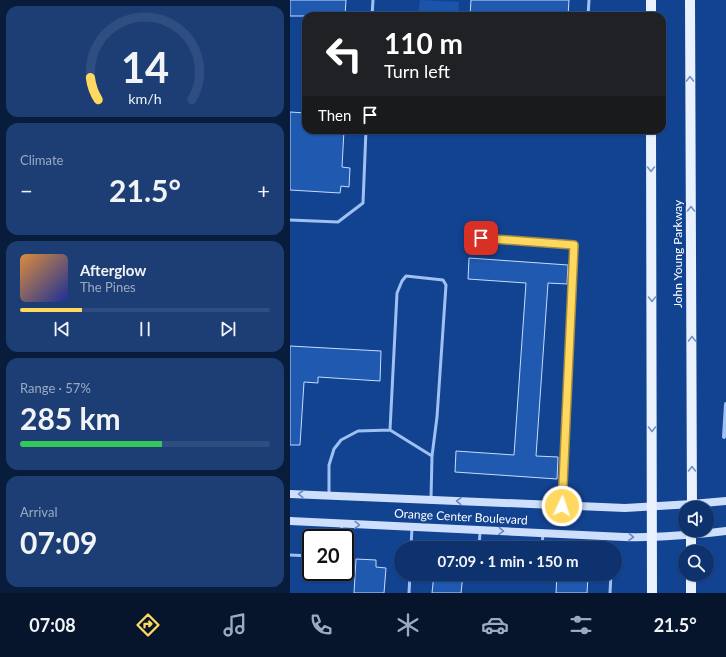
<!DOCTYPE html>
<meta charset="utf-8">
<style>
:root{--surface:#0e326d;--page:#1c3e75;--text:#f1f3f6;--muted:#9baac2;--line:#2e4d80;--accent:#ffd95f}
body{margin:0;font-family:Lato,sans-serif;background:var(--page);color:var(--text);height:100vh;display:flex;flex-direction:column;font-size:15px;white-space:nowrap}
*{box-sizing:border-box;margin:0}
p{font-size:13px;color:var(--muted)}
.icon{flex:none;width:22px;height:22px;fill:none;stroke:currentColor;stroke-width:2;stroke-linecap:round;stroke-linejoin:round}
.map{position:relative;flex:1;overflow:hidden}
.details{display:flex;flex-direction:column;gap:6px;padding:6px;background:#081c3c;width:290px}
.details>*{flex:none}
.top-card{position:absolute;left:12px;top:12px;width:364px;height:122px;border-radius:12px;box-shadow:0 1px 3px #0004,0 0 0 1px var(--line);background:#202124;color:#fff;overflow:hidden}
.tools{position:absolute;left:388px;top:501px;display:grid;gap:8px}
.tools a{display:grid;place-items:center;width:36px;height:36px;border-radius:50%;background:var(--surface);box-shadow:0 1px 3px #0004,0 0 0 1px var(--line);font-size:20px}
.speed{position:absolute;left:12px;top:529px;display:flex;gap:8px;font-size:20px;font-weight:700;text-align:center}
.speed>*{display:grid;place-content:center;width:52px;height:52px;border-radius:50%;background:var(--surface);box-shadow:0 1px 3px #0004,0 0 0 1px var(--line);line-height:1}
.speed .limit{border:2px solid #111;border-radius:6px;background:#fff;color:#111}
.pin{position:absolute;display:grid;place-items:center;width:34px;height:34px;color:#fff;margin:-17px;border-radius:8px;box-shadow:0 2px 6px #0006}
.me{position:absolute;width:44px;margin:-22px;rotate:3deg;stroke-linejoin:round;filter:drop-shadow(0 0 3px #0008)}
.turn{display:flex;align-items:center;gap:14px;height:84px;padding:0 16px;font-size:18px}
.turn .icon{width:52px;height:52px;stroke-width:2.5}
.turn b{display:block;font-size:28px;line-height:34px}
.then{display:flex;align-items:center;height:38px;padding:0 16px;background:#0003;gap:8px;font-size:15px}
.big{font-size:30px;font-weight:700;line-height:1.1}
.details .widget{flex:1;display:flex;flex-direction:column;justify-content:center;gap:6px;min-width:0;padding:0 14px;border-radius:12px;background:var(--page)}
.details .dial{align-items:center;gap:0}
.dial svg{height:104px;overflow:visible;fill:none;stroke:var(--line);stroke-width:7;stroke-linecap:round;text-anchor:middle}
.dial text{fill:var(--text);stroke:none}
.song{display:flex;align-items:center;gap:12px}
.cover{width:48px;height:48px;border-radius:6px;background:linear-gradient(135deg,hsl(30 70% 55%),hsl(230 70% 35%))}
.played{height:4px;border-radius:2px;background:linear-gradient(90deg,var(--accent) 25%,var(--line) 25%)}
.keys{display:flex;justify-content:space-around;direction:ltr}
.heat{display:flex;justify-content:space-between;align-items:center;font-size:22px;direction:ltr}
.charge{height:6px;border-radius:3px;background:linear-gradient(90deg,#34c759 57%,var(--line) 0)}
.trip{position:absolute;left:104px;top:541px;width:228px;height:40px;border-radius:20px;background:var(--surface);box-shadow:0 1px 3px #0004,0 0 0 1px var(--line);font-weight:700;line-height:40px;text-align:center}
.tab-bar{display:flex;height:64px;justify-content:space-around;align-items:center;background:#06142c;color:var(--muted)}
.tab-bar .icon{width:28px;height:28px}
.tab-bar .selected{color:var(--accent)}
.tab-bar b{font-size:18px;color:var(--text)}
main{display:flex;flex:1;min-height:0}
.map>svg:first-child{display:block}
</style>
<main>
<section class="details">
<div class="widget dial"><svg viewBox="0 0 100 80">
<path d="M14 69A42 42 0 1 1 86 69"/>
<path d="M14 69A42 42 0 0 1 8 52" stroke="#ffd95f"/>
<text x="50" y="56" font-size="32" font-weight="700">14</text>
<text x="50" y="72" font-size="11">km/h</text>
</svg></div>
<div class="widget"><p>Climate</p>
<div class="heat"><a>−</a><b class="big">21.5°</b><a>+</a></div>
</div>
<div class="widget">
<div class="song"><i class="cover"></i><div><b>Afterglow</b><p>The Pines</p></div></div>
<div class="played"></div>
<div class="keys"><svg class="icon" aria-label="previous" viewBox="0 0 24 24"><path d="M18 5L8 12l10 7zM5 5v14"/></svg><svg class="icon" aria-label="pause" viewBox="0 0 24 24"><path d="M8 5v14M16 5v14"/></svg><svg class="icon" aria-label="next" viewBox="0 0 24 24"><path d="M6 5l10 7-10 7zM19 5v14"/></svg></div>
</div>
<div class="widget"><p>Range · 57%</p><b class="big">285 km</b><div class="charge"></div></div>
<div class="widget"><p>Arrival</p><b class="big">07:09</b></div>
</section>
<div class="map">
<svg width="436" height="593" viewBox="0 0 436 593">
<rect width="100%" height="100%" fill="#124391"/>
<path fill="#1a54ab" d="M130 0 169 2 168 16H128Z"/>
<path fill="#2059b0" stroke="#c6dcfd" d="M0 0H56L55 16H0Z
M181 0H279L278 16H180Z
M0 112 16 113V130H54L52 167 60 168 59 187 51 186 50 193 0 190Z
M179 258 278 265 277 284 258 283 246 456 268 457 267 479 165 472 166 451 224 455 236 283 178 279Z
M0 346 91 351 90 381 28 377V383L14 382 10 445H0Z
M66 559 86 560V567L96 568 94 593H64Z
M144 574H173L171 593H142Z
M267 574H288V576L298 577 297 593H266Z"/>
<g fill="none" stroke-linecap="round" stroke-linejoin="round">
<path stroke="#9fc0f2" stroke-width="3" d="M82 16 83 0
M298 16 299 0
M0 220 48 222 73 203 76 130
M191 238 284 245 272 504
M100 430 142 456
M39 495V465L44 449 51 440 68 431 100 430 107 293 112 281 116 276 153 280 156 285 147 417 142 456 141 498
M51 538 52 524
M121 548 122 527
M189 548 190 532
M252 548 253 533
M0 555 21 556
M119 593 120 574
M320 593 321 574"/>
<path stroke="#9fc0f2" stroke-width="4" d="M434 437 436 404"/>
<path stroke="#cddffc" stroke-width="8" d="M0 494 335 508 402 504 436 501
M0 521 334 537C369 538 402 535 436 531"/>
<path stroke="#e9f1ff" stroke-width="10" d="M361 0V16
M400 0 402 508
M361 130 362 593
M401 552V530
M401 593V574"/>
</g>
<defs><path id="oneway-chevron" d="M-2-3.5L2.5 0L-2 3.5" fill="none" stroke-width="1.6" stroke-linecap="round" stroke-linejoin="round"/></defs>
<g stroke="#7391c2">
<use href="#oneway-chevron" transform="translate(400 79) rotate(-90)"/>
<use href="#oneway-chevron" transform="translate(361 169) rotate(90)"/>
<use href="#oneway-chevron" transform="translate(401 209) rotate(-90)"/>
<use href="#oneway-chevron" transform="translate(362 299) rotate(90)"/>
<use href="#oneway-chevron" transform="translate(402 339) rotate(-90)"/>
<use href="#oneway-chevron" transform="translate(362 429) rotate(90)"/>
<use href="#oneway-chevron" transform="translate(402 469) rotate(-90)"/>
</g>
<g stroke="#6689c1">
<use href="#oneway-chevron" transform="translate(11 494) rotate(-178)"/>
<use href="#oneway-chevron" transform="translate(169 501) rotate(-178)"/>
<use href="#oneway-chevron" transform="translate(67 525) rotate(3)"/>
<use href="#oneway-chevron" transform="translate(211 531) rotate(3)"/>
<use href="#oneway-chevron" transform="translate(341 537) rotate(1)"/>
</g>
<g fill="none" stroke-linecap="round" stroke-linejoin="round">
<defs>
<path id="route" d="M191 238 284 245 272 506"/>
</defs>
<use href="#route" stroke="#a68d3e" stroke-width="10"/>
<use href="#route" stroke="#ffd95f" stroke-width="7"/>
</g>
<g text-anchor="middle" stroke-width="4" stroke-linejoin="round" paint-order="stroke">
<g font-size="12" fill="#fff" stroke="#124391">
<text transform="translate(388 254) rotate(-90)" y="4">John Young Parkway</text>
<text transform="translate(171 517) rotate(3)" y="4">Orange Center Boulevard</text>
</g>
</g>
</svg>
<div class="tools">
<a><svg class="icon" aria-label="sound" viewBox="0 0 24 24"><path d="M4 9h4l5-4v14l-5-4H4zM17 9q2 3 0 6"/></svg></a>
<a><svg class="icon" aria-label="search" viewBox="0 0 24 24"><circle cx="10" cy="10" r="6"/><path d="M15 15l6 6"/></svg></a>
</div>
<div class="speed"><div class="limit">20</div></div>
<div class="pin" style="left:191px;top:238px;background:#d93025"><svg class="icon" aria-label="arrive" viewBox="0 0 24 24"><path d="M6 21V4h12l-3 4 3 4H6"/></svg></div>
<svg class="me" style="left:272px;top:506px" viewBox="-20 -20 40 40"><circle r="17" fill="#ffd95f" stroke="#fff" stroke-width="3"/><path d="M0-11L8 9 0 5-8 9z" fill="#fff"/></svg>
<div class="trip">07:09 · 1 min · 150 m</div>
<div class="top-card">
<div class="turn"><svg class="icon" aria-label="left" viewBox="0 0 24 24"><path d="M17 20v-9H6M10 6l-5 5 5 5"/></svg><div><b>110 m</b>Turn left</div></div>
<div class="then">Then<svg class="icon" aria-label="arrive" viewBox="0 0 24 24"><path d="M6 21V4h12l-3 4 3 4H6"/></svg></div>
</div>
</div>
</main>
<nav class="tab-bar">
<b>07:08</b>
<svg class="icon selected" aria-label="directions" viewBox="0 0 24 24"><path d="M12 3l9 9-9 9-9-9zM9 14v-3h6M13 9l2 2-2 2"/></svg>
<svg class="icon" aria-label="music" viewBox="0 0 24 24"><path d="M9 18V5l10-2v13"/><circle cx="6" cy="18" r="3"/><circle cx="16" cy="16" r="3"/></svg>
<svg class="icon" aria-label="phone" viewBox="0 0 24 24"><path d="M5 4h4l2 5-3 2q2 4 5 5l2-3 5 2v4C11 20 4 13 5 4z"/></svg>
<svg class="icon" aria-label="climate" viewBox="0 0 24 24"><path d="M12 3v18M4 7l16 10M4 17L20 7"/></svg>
<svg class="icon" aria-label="car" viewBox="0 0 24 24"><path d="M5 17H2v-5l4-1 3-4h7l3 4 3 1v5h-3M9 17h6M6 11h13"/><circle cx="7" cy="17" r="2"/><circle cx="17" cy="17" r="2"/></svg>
<svg class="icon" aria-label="filters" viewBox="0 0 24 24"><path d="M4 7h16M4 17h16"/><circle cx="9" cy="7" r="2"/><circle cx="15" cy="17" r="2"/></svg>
<b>21.5°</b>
</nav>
